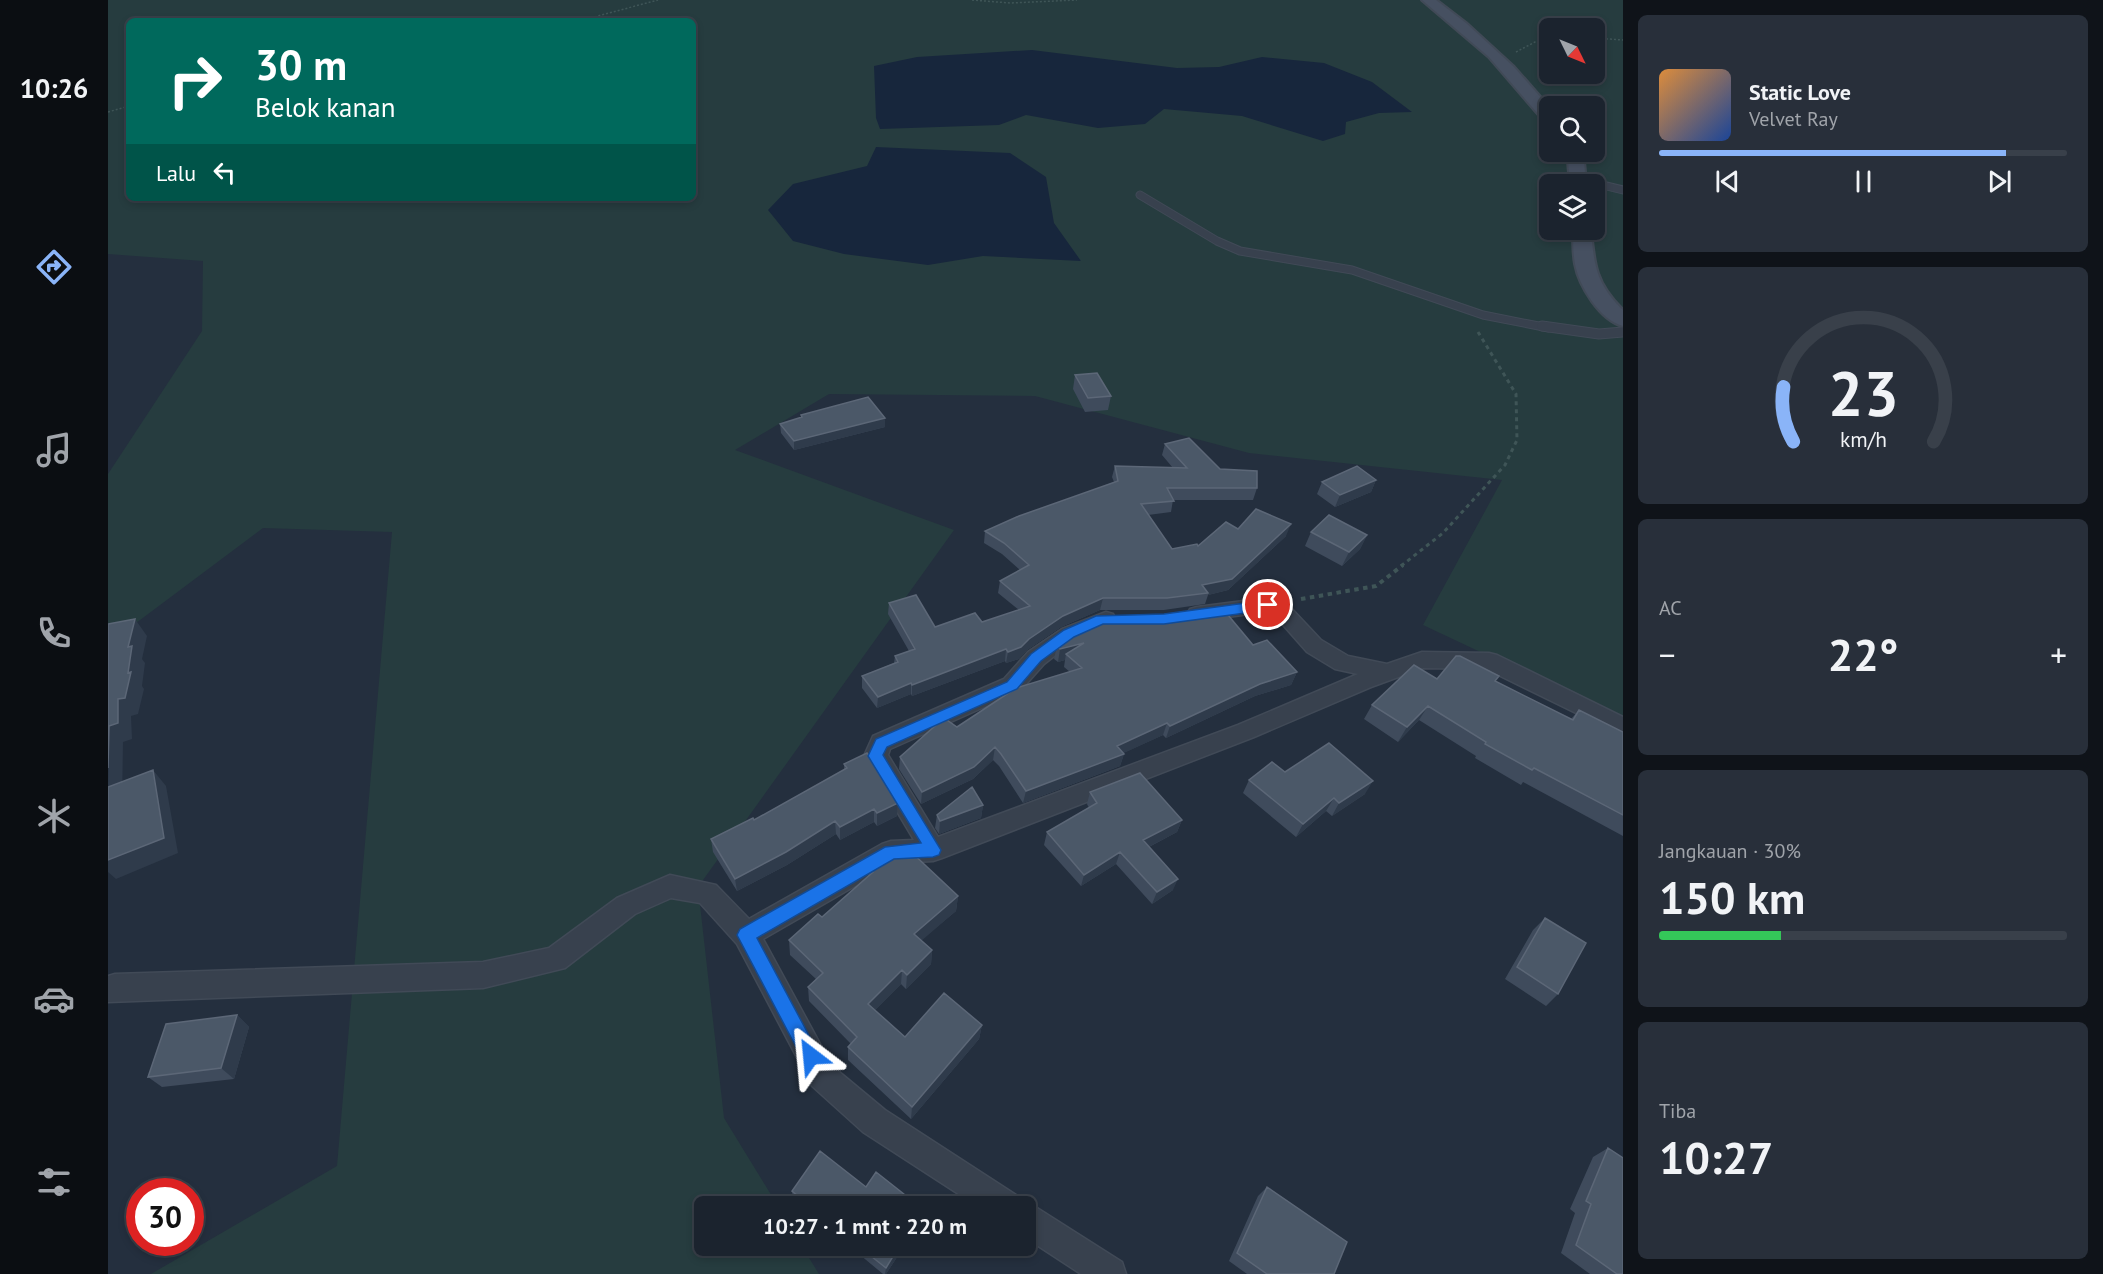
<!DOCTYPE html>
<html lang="id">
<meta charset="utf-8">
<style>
:root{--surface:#1b232e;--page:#282f3a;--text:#f1f3f6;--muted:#a0a4aa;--line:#39404a;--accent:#8ab4f8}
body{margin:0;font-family:"PT Sans",sans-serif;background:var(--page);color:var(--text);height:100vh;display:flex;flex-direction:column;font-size:22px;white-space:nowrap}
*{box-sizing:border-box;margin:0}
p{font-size:20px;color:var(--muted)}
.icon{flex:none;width:33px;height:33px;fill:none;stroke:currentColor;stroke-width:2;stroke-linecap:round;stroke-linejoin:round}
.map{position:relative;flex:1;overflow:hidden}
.sheet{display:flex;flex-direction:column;gap:15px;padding:15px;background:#0f1319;width:480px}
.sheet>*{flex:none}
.guide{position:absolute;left:18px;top:18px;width:570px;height:183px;border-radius:9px;box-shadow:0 3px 9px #0003,0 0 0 2px var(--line);background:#00695c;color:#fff;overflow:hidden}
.needle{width:39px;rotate:133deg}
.tools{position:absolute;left:1431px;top:18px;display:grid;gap:12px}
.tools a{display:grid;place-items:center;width:66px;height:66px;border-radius:9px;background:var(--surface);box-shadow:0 3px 9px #0003,0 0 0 2px var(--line);font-size:30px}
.speed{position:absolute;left:18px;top:1178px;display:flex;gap:12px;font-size:30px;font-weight:700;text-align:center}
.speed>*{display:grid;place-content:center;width:78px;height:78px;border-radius:50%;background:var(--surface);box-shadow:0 3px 9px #0003,0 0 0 2px var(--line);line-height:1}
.speed .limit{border:9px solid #d22;background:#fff;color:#111}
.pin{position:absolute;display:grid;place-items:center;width:51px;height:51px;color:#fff;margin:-26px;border:3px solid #fff;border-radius:50%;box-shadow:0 2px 6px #0007}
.me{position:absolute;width:66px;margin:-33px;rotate:331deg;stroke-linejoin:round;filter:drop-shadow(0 0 4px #0008)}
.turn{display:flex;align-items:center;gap:21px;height:126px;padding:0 30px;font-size:27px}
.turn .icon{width:78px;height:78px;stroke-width:2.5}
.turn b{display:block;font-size:42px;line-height:51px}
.then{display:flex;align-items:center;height:57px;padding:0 30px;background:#0003;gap:12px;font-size:22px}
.big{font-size:45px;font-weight:700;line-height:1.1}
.sheet .widget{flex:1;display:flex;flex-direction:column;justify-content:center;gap:9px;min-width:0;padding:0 21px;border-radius:9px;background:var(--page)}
.sheet .dial{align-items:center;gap:0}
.dial svg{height:156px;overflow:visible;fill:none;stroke:var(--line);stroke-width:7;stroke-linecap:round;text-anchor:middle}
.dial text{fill:var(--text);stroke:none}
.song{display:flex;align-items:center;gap:18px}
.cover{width:72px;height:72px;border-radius:9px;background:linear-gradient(135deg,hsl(30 70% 55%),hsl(220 70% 35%))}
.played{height:6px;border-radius:3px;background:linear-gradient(90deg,var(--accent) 85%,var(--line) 85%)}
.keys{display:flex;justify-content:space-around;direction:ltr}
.heat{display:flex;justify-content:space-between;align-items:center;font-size:33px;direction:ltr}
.charge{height:9px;border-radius:4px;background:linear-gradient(90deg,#34c759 30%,var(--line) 0)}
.trip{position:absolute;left:586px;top:1196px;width:342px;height:60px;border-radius:9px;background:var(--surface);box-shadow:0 3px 9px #0003,0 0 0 2px var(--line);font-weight:700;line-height:60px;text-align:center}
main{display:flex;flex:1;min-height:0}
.dock{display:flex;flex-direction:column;width:108px;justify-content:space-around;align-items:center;background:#0b0e12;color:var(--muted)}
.dock .icon{width:42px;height:42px}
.dock .active{color:var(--accent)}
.dock b{font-size:27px;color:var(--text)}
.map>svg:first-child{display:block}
</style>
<main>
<nav class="dock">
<b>10:26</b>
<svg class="icon active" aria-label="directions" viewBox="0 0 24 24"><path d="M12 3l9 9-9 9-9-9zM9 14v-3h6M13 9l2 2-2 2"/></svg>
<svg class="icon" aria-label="music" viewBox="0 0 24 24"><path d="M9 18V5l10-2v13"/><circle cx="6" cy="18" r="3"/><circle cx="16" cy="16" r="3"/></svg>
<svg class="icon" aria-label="phone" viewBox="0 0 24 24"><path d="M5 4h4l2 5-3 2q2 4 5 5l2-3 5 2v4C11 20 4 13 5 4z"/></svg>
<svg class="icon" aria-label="climate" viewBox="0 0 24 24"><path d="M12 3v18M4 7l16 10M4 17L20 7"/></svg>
<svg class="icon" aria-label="car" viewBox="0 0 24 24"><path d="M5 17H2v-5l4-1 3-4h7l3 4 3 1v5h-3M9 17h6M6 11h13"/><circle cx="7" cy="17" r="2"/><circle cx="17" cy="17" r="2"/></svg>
<svg class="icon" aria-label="filters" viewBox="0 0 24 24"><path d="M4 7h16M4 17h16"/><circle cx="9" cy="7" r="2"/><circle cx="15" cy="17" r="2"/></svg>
</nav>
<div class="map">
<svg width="1515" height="1274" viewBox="0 0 1515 1274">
<rect width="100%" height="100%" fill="#242f3e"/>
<path fill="#263c3f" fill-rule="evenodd" d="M0 0H1515V719L1315 625 1394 480 1141 453 927 396 721 394 627 450 846 530 590 887 616 1118 670 1206H597V1245H693L711 1274H43L229 1166 284 532 155 528 0 644V474L94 331 95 261 0 254ZM21 21H585V198H21ZM1442 28H1486V74H1442ZM1442 106H1486V152H1442ZM1442 184H1486V230H1442Z"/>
<path fill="#17263c" d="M924 50 1069 68 1111 67 1154 57 1216 63 1264 82 1304 112 1271 113 1238 122 1237 134 1215 141 1134 116 1056 109 1037 124 990 128 918 115 891 125 772 129 768 118 766 66 809 57Z
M768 147 902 153 938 177 946 223 973 261 875 256 820 265 736 254 685 241 660 210 685 184 759 166Z"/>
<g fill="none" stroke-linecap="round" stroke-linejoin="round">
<defs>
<path id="lane-far1" d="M1470 179 1515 190
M1032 195 1109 241 1132 251 1244 270 1375 315 1441 328"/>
<path id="lane" d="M1434 326 1491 334 1515 332"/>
<path id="street" d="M1159 598 1182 607 1213 640 1240 656 1279 664 1314 652 1381 653 1389 655 1515 717V736L1378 669 1315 668 1263 687 1146 737 834 858 825 861 787 863 655 939 724 1066 777 1110 908 1195 913 1205 918 1203 929 1208 1014 1262 1018 1274H973L918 1238V1206H869L755 1132 704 1086 629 944 592 903 563 898 527 914 457 968 375 988 0 1002V976L7 974 375 962 441 948 509 898 562 875 608 885 641 919 774 844 783 841 806 840 756 756 765 736 896 679 920 652 954 629 998 612 1005 614 1008 619 1005 624 968 639 936 664 912 691 782 749 780 755 830 837 1130 725 1250 674 1227 669 1199 652 1168 617 1157 612 1089 621 1082 619 1079 614 1082 609 1089 607Z"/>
<path id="secondary" d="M1314 0H1328L1358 23 1406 67 1442 108V123L1437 122 1381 57Z
M1456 152H1472L1476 161 1478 184H1462L1460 161Z
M1465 230H1483C1486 265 1488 284 1515 310V326C1492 320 1471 286 1467 264 1465 253 1465 241 1465 230Z"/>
</defs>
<use href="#lane-far1" stroke="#414a57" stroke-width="9"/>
<use href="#lane" stroke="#414a57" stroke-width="11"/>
<use href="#street" stroke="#414a57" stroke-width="3"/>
<use href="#secondary" stroke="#414a57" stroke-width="4"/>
<path stroke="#3f5557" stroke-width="1.5" stroke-dasharray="2 2" stroke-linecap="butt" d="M864 0 902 3 969 0
M471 21 550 0
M1486 38 1515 40
M1408 52 1427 42 1442 40
M0 112 21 106"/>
<path stroke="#3f5557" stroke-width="3" stroke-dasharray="4 4" stroke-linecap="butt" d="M1293 566 1335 533 1397 465 1409 440 1408 394 1370 332"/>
<path stroke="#3f5557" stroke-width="4" stroke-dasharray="4.5 4.5" stroke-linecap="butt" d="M1193 599 1268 586 1295 565"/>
<use href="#lane-far1" stroke="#38414e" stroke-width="7"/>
<use href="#lane" stroke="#38414e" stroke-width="9"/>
<use href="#street" fill="#38414e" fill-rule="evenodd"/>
<use href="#secondary" fill="#465061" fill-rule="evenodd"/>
</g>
<path fill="#3f4b5c" d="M967 375 1003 396 1000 410 977 412 965 389Z
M693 415 777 418V427L686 450 673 433 672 424 693 418Z
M1057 444 1112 469 1149 488 1145 500H1065L1063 512 1040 515 1064 549 1090 546 1130 529 1178 536 1120 590 1100 595 1097 604 1056 610H992L953 627 919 650 911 659 898 663 897 661 804 696 803 694 769 708 754 688V676L786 663 787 656 801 651 780 614 781 603 827 627 874 622 911 610 890 593 892 581 912 570 894 554 876 543 877 531 1006 482 1004 477 1007 466 1065 468 1054 455Z
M1268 480 1263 492 1227 507 1209 494 1214 482Z
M1203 532 1259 535 1252 549 1234 566 1197 546Z
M1145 645 1189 672 1183 685 1147 696 1058 738 1055 735 1015 753 1016 754 1012 766 915 803 891 766 885 760 865 779 813 804 791 769 792 757 849 727 962 672 956 667 957 660 950 662 946 659 949 646Z
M1329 679 1387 681 1463 719 1471 710 1515 732V836L1415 782 1413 785 1367 758 1368 756 1311 720 1290 742 1256 719 1264 705Z
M736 764 790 803 789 816 769 826 766 822 732 840 728 834 679 865 629 891 605 852 603 839 646 820 736 770Z
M1177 772 1257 794 1224 816 1218 811 1188 837 1135 793 1141 780Z
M982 792 1074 820 1069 832 1041 847 1065 890 1044 904 1008 864 973 886 936 845 939 832 981 808 979 804Z
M875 805 873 818 831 834 827 828 829 815Z
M760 868 850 896 848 911 813 940 824 950 823 964 798 989 793 984 767 1010 797 1037 874 1025 871 1039 803 1119 740 1060V1047L743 1044 701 1001 700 987 708 979 682 955 681 940 714 917 760 876Z
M1437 918 1450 994 1438 1006 1397 979 1425 930Z
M129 1015 141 1027 126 1079 54 1087 40 1077Z
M1500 1148 1515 1274H1482L1453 1253 1467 1213 1462 1209 1485 1157Z
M1159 1187 1226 1274H1139L1121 1261 1150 1196Z
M684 1191 811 1206H693L685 1200Z
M740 1245H797L778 1274H775Z"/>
<path fill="#2f3b4b" d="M777 418V427L686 450V441Z
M1268 480 1263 492 1227 507 1232 495Z
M1183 524 1178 536 1120 590 1100 595V593L1094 585Z
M1259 535 1252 549 1234 566 1241 552Z
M995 598 992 610 953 627 919 650 911 659 898 663 900 652 955 616Z
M27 619 39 636 34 659 37 663 34 686 36 689 30 714 23 716 24 739 15 742 14 803 0 788 1 726 10 699 20 673V647Z
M976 643 958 654 957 660 950 662 952 649Z
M898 649 897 661 804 696V685Z
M1189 672 1183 685 1147 696 1058 738 1062 726 1152 684Z
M803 683V694L769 708 770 697Z
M1320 706 1311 720 1290 742 1299 727Z
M1059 723 1055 735 1005 758 1009 746Z
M887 747 885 760 865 779 813 804 814 792Z
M1016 754 1012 766 915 803 918 791Z
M45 770 58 786 70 853 8 879 0 872V860Z
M1265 781 1257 794 1224 816 1231 803Z
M1226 798 1218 811 1188 837 1195 824Z
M790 803 789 816 769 826V813Z
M875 805 873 818 831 834 832 821Z
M766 809V822L732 840V827Z
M1074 820 1069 832 1031 852 1035 840Z
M727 821 728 834 679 865 629 891 627 879Z
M1012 852 1008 864 973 886 976 875Z
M1070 879 1065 890 1044 904 1049 892Z
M850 896 848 911 805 948 806 934Z
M824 950 823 964 798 989 799 975Z
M794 970 793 984 760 1017V1004Z
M129 1015 141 1027 126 1079 113 1068Z
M874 1025 871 1039 803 1119 804 1107Z
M792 1245H797L778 1274H777L778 1268Z"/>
<path fill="#4b5868" stroke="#5c6777" stroke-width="1.5" d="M989 373 1003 396 980 398 967 375Z
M760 397 777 418 686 441 672 424 694 417 693 415Z
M1081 438 1112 469 1149 471V488H1059L1066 501 1033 504 1064 549 1089 544 1090 546 1118 522 1130 529 1148 509 1183 524 1124 579 1094 585 1100 593 1059 598H995L955 616 921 639 913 647 900 652 898 649 804 685 803 683 770 697 754 676 790 662 787 656 807 649 781 603 808 595 827 627 867 613 874 622 922 606 892 581 921 565 896 543 877 531 911 516 1010 481 1007 466 1079 468 1057 444Z
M1249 466 1268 480 1232 495 1214 482Z
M1221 515 1259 535 1241 552 1203 532Z
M1115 609 1145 645 1159 640 1189 672 1152 684 1062 726 1059 723 1009 746 1016 754 918 791 893 754 887 747 866 767 814 792 792 757 836 718 849 727 908 688 974 668 958 654 976 643 952 649 949 646 972 628 1000 616H1060Z
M27 619 20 647 24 646 20 673 23 672 17 698 10 699V723L1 726 0 768V624Z
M1348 656H1352L1391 676 1387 681 1465 720 1471 710 1515 732V815L1426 768 1424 770 1377 744 1378 742 1320 706 1299 727 1264 705 1306 665 1329 679Z
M1221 743 1265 781 1231 803 1226 798 1195 824 1141 780 1164 762 1177 772Z
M759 753 790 803 769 813 766 809 732 827 727 821 678 852 627 879 603 839 645 818 646 820 739 768 736 764Z
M45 770 56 838 0 860V787Z
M1032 773 1074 820 1035 840 1070 879 1049 892 1012 852 976 875 939 832 989 803 982 792Z
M864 787 875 805 832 821 829 815Z
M800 849 850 896 806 934 824 950 799 975 794 970 760 1004 797 1037 836 993 874 1025 804 1107 740 1047 749 1037 700 987 715 973 681 940 710 914 714 917 765 872 760 868 768 862 788 850Z
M1437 918 1478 943 1450 994 1409 967Z
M129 1015 113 1068 40 1077 58 1024Z
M1500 1148 1515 1158V1274H1509L1468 1245 1483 1204 1478 1201Z
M712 1151 758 1187 768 1172 811 1206H702L684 1191Z
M1159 1187 1239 1242 1226 1274H1159L1129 1253Z
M749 1245H792L778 1268Z"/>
<path fill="#1a73e8" stroke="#114b97" stroke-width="1.5" d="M1160 600 1166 605 1160 610 1056 624H995L966 637 933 661 909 689 779 747 775 755 833 850 831 855 825 857 786 859 649 938 712 1056 710 1062 703 1065 696 1062 629 935 632 929 777 847 813 843 760 756 768 739 899 682 923 654 956 630 988 616 1056 614Z"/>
</svg>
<div class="tools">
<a><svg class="needle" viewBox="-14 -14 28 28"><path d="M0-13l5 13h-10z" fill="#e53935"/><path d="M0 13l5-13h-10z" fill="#a0a4aa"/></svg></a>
<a><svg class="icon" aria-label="search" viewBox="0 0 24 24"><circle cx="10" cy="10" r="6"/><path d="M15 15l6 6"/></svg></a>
<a><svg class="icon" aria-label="layers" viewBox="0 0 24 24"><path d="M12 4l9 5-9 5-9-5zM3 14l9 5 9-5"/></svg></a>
</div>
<div class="speed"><div class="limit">30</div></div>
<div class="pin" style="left:1160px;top:605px;background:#d93025"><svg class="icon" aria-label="arrive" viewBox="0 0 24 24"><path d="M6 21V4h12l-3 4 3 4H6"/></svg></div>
<svg class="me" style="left:703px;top:1056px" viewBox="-20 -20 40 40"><path d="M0-17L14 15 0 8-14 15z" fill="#1a73e8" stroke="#fff" stroke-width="4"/></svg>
<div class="trip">10:27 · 1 mnt · 220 m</div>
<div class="guide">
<div class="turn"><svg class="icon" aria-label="right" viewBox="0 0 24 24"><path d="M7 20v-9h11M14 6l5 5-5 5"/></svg><div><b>30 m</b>Belok kanan</div></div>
<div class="then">Lalu<svg class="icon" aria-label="left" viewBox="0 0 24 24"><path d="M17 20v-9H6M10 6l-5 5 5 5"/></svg></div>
</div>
</div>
<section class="sheet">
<div class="widget">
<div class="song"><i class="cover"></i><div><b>Static Love</b><p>Velvet Ray</p></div></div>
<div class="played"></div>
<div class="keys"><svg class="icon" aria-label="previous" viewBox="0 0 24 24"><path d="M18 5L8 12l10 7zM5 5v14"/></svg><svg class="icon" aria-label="pause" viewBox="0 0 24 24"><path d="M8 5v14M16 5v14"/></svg><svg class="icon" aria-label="next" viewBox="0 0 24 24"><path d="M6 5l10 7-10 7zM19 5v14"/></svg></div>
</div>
<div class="widget dial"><svg viewBox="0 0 100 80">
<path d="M14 69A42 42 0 1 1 86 69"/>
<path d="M14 69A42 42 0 0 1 9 41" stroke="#8ab4f8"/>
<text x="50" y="56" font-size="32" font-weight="700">23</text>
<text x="50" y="72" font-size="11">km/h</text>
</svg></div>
<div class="widget"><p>AC</p>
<div class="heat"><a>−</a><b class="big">22°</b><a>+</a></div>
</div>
<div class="widget"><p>Jangkauan · 30%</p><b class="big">150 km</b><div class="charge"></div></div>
<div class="widget"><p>Tiba</p><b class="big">10:27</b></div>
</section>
</main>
